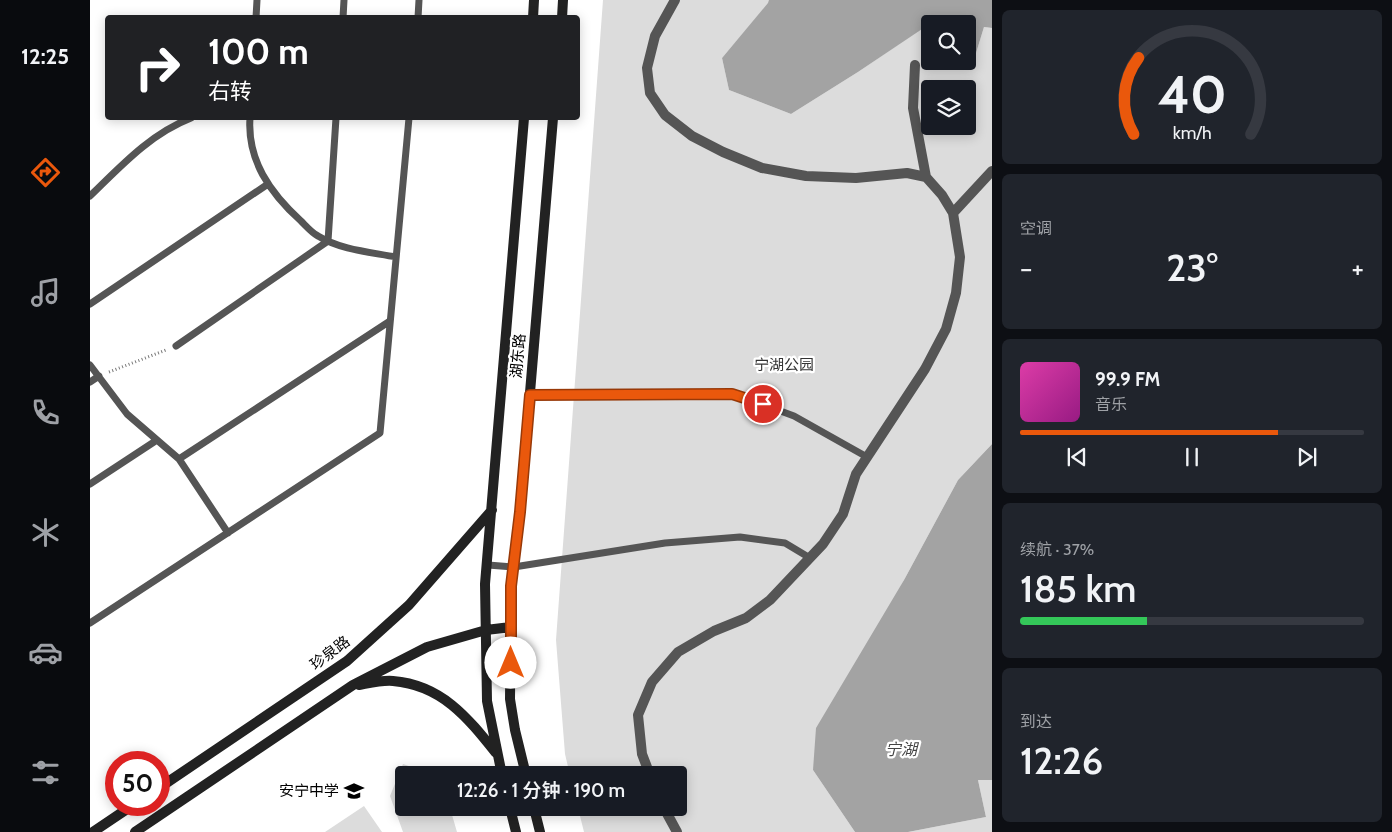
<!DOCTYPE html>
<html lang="zh">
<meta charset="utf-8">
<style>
:root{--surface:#171b24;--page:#20242c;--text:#f1f3f6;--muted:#9ea1a6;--line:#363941;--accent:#ea580c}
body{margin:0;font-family:Cabin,"Noto Sans SC",sans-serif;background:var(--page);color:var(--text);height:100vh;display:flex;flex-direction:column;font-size:19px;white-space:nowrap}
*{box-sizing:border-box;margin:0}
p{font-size:16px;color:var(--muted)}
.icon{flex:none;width:28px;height:28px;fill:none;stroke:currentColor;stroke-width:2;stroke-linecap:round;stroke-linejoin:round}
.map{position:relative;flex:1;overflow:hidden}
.panel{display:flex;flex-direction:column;gap:10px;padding:10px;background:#0d0f14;width:400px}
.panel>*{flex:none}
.guide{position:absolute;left:15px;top:15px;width:475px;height:105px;border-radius:5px;box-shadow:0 2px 12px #0003;background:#202124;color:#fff;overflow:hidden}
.fabs{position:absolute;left:831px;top:15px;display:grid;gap:10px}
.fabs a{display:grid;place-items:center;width:55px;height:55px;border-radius:5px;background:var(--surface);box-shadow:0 2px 12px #0003;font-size:25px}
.speed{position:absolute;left:15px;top:751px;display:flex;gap:10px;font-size:25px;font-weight:700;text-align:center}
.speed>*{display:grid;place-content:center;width:65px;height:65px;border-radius:50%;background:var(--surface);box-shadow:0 2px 12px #0003;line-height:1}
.speed .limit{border:8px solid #d22;background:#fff;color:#111}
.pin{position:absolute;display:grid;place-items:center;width:42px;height:42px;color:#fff;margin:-21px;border:2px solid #fff;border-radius:50%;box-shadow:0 1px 5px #0007}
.me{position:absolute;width:55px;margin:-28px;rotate:0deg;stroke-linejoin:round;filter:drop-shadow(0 0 4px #0008)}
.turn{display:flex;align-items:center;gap:18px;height:105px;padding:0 20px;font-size:22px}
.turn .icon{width:65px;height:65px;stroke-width:2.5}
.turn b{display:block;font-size:35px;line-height:42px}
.big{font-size:38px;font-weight:600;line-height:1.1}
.panel .tile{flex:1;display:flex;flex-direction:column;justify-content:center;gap:8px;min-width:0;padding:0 18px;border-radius:8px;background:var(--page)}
.panel .dial{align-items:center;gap:0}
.dial svg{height:130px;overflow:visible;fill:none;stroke:var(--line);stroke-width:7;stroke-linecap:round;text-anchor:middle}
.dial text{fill:var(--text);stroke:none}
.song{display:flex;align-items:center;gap:15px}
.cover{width:60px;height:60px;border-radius:8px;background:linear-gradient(135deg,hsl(320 70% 55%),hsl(310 70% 35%))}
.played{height:5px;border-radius:2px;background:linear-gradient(90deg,var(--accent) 75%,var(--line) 75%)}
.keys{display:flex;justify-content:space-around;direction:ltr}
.heat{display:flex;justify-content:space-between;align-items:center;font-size:28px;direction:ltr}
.charge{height:8px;border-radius:4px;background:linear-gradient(90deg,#34c759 37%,var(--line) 0)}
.trip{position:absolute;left:305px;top:766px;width:292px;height:50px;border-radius:5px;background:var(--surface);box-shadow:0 2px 12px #0003;font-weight:600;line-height:50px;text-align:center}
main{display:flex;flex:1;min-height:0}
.tabs{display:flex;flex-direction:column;width:90px;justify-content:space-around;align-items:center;background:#090b0e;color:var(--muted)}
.tabs .icon{width:35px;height:35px}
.tabs .current{color:var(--accent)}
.tabs b{font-size:22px;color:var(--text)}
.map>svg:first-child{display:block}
</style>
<main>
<nav class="tabs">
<b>12:25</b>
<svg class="icon current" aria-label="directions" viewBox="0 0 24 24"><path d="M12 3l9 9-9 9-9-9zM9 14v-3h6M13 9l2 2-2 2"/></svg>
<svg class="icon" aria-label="music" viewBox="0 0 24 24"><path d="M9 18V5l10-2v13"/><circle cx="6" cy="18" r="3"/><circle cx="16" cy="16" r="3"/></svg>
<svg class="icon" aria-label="phone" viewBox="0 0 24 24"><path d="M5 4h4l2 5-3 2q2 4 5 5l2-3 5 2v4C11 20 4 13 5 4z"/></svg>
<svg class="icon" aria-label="climate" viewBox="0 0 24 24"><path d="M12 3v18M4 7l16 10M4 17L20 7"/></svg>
<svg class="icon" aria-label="car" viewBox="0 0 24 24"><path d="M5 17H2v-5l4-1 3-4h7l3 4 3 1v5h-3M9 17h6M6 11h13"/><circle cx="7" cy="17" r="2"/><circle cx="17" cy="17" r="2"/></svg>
<svg class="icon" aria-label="filters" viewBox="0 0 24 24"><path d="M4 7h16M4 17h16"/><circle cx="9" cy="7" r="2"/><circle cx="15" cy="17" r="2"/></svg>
</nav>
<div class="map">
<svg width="902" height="832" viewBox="0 0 902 832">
<rect width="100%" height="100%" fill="#fff"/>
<path fill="#dcdcdc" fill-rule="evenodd" d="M513 0H679V3L632 58 639 90 701 114 768 72 847 18 848 24H840V61H849L850 68 883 63 894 27 902 28V444L868 480 814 580 723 770 765 832H494L488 808H589V775H480L475 754 466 640ZM840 89H878V126H840Z
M313 764 345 775H314V808H360L367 832H313L300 796Z
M888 780H902V832H818L896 817Z
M274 806 292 832H235Z"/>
<path fill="#a3a3a3" d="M679 0H902V28L894 27 883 63 850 68 849 61H878V24H848L847 19 768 72 701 114 639 90 632 58 678 3Z
M902 444V780H888L896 817 818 832H765L723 770 726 728 814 580 868 480Z"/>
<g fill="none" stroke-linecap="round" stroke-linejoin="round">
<path stroke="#777" stroke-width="3" stroke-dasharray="1 2.5" stroke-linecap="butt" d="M19 372 76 350"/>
<path stroke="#555" stroke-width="7" d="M166 18 167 0
M253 18 254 0
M328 18 329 0
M160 118C157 160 180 193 211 221 216 226 222 233 228 236 251 250 280 252 306 257
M0 196C31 166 60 134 101 118
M0 304 178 184
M86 346 238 241 246 118
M0 365 37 414 89 459 138 533
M0 382 9 376
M440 395 642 393 704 416 777 457
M89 459 300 321
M0 484 67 440
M398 565 424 567 575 543 650 537 695 543 720 558
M0 623 290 433 319 118"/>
<path stroke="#555" stroke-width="10" d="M825 65 823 108 836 177
M863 213 902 171
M560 775 552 754 548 715 562 682 588 652 624 631 656 618 680 600 733 544 753 514 766 474 835 369 856 329 866 293 870 257 863 213 852 195 836 177 817 173 766 178 716 176 672 168 633 152 602 136 575 115 560 93 557 68 565 36 585 0
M574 808 587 832"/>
<path stroke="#222" stroke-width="10" d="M443 18 444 0
M472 18 473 0
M269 685C280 683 292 680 303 681 352 685 378 718 406 753
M412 775 397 701 395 584 434 118
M436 775 425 730 420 699 421 586 430 512 463 118
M69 788 257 661 319 605 402 510
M420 808 426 832
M444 808 450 832
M3 832 43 805
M45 832 263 685 337 647 396 630 421 627"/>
</g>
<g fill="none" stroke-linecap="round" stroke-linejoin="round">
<defs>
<path id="route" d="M421 663V586L430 512 440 395 642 394 673 404"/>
</defs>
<use href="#route" stroke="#983908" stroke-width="12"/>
<use href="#route" stroke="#ea580c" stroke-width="9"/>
</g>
<defs>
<symbol id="school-bare" viewBox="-9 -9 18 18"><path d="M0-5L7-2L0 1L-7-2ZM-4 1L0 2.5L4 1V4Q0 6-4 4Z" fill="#000" stroke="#fff" stroke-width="2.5" paint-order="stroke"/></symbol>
</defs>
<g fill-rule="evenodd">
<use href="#school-bare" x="250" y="777" width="28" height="28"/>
</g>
<g text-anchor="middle" stroke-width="4.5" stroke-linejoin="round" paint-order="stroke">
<g font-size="15" fill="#000" stroke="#fff">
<text transform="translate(428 356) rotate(-85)" y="5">湖东路</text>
<text transform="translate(240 653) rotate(-37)" y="5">珍泉路</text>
</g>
<g font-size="15" fill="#333" stroke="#fff">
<text x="694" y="370">宁湖公园</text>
</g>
<g font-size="15" fill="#000" stroke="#fff" text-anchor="end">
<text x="249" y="796">安宁中学</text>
</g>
<g font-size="16" font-style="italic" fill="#444" stroke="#fff">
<text x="811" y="755">宁湖</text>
</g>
</g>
</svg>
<div class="fabs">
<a><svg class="icon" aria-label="search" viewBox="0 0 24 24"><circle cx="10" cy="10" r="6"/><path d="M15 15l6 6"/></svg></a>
<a><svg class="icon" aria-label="layers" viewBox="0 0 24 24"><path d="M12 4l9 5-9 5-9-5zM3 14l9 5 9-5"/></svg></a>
</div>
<div class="speed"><div class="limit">50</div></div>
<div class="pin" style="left:673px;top:404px;background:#d93025"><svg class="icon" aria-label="arrive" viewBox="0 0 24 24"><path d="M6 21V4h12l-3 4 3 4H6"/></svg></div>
<svg class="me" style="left:421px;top:663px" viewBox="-20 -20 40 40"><circle r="19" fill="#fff"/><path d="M0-13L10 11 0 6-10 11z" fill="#ea580c"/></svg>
<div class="trip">12:26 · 1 分钟 · 190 m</div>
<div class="guide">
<div class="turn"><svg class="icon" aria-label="right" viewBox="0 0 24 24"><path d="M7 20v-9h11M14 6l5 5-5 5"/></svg><div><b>100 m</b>右转</div></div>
</div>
</div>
<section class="panel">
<div class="tile dial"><svg viewBox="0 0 100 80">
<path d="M14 69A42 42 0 1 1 86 69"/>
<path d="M14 69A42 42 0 0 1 17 22" stroke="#ea580c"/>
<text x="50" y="56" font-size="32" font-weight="700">40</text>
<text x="50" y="72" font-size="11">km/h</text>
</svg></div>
<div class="tile"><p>空调</p>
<div class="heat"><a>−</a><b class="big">23°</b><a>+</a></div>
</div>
<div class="tile">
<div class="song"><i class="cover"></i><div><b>99.9 FM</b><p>音乐</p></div></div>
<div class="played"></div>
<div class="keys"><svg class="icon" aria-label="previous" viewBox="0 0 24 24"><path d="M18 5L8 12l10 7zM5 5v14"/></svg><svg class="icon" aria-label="pause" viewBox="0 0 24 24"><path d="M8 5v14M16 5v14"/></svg><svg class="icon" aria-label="next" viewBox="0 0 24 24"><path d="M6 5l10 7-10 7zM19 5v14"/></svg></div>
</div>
<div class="tile"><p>续航 · 37%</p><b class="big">185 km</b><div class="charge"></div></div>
<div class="tile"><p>到达</p><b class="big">12:26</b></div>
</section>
</main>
